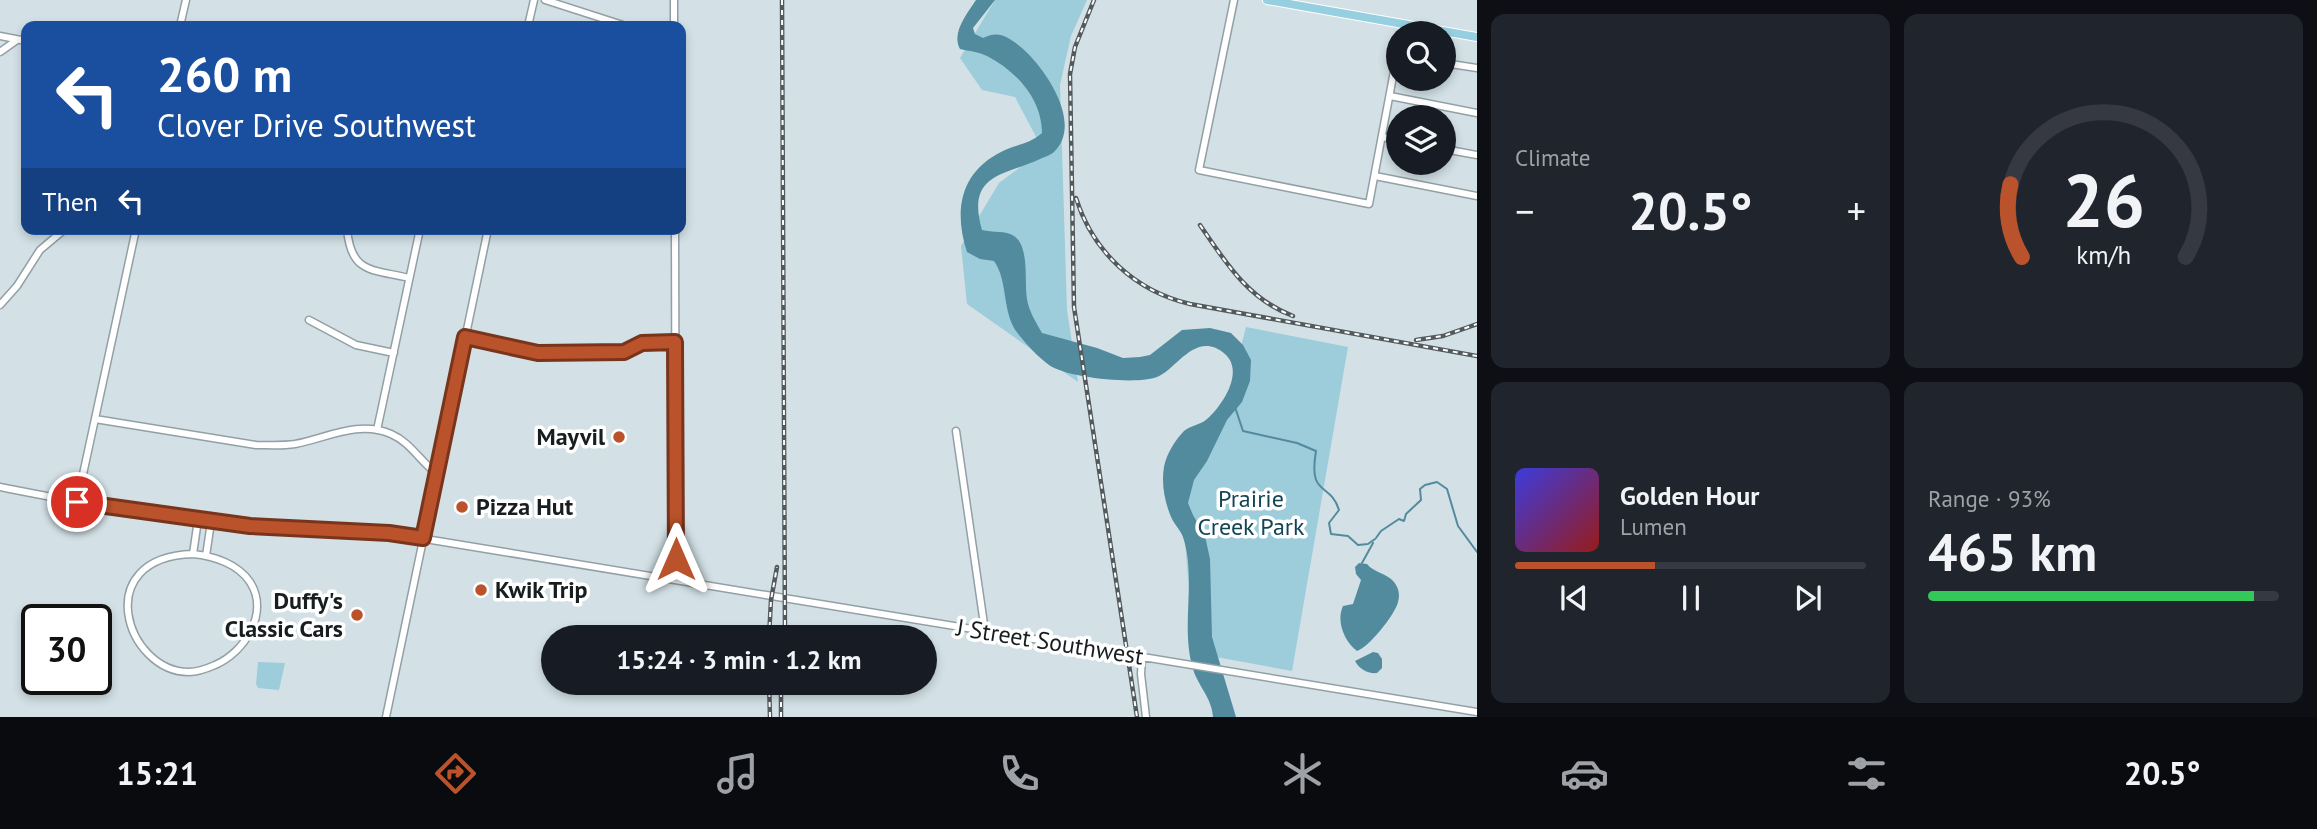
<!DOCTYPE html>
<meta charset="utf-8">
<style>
:root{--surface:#171b24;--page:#20242c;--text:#f1f3f6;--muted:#9ea1a6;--line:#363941;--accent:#ba522b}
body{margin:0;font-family:"PT Sans",sans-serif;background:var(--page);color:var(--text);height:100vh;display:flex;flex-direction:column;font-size:26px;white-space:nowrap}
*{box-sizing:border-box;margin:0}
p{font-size:23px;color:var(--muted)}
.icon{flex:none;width:38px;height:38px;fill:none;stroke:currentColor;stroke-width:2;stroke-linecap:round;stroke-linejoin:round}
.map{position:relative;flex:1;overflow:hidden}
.sheet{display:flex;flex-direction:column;gap:14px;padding:14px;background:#0d0f14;width:840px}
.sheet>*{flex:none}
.hud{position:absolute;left:21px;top:21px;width:665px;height:214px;border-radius:14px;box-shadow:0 4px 10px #0003;background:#1a4fa0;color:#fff;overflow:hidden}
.tools{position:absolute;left:1386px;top:21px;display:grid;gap:14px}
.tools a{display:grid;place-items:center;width:70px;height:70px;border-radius:50%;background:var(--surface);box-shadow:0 4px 10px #0003;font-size:35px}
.speed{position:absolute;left:21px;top:604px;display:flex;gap:14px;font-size:35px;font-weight:700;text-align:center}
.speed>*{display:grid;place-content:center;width:91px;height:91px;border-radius:50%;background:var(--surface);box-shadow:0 4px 10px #0003;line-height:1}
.speed .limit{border:4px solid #111;border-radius:10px;background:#fff;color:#111}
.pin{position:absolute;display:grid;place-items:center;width:60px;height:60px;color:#fff;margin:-30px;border:4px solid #fff;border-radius:50%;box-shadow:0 2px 7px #0007}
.me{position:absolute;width:77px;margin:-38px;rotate:0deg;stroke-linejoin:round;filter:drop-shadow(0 0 5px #0008)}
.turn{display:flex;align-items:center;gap:24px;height:147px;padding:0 21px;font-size:32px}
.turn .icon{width:91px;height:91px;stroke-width:2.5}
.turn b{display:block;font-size:49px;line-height:60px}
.then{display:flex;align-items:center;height:66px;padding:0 21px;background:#0003;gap:14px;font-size:26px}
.big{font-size:52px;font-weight:800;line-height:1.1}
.sheet .widget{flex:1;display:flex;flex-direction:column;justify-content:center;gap:10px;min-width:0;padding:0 24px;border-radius:14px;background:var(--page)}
.sheet .dial{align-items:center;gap:0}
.dial svg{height:182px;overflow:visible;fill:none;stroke:var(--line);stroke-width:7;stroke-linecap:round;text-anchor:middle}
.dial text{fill:var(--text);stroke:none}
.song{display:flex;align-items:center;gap:21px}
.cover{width:84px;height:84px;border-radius:10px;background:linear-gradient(135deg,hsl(240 70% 55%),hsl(0 70% 35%))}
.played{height:7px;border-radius:4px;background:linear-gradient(90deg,var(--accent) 40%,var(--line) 40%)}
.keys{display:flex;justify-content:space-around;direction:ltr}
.heat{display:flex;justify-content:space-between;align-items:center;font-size:38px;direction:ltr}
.charge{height:10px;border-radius:5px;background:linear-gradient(90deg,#34c759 93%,var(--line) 0)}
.sheet .tiles{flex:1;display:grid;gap:14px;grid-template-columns:repeat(2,1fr)}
.trip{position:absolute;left:541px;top:625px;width:396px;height:70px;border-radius:35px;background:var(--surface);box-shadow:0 4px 10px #0003;font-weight:800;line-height:70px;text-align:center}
.menu{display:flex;height:112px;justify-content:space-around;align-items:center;background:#090b0e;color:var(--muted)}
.menu .icon{width:49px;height:49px}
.menu .selected{color:var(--accent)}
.menu b{font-size:32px;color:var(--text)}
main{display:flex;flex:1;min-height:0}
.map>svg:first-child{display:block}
</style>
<main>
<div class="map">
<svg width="1477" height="717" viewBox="0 0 1477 717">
<rect width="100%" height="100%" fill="#d3e1e6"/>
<path fill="#9dccdb" d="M995 0H1087L1071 36 1060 85 1067 310 1078 382 967 304 961 246 999 183 1043 150 1015 97 982 90 960 58Z
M1246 327 1348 347 1292 671 1194 653 1182 503 1227 400Z
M258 662 285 663 279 690 258 688 256 684Z"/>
<path fill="#528b9d" d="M976 0H995L973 28 975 34 983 38C1000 30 1008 37 1022 48 1044 67 1084 123 1054 152 1051 155 1044 157 1040 159 1003 176 966 174 982 230 992 233 1006 230 1014 236 1030 247 1024 282 1027 299 1029 312 1036 322 1042 333L1097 348 1123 358 1140 357 1150 355 1182 330 1210 328 1231 333 1243 345 1251 360 1250 381 1242 402 1227 420 1207 461 1194 480 1188 503 1193 515 1205 536 1210 559 1212 637 1236 717H1213C1212 698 1198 686 1193 669 1180 626 1197 580 1183 537 1181 531 1175 525 1172 519 1165 504 1161 484 1164 467 1166 455 1175 440 1184 431 1191 425 1201 425 1207 419 1222 406 1245 372 1225 354 1196 329 1176 370 1157 377 1137 385 1067 378 1049 365 1038 357 1027 345 1019 335 1001 314 1009 282 994 261L980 259 967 252C953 209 961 171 1003 151 1017 144 1030 144 1042 133 1042 99 1016 71 987 56 979 52 969 51 960 49 951 33 967 14 976 0Z
M1359 563 1367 564C1374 573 1387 573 1394 582 1399 588 1400 595 1398 602 1395 615 1368 648 1357 651 1344 641 1336 621 1343 606L1353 604 1361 580 1356 574 1355 567Z
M1373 652 1378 653 1382 659V668L1377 673C1368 674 1359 669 1355 661Z"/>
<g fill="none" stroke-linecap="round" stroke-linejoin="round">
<path stroke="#528b9d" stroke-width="2" d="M1235 407 1243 431 1297 443 1316 451C1308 498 1330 481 1339 510L1329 523 1331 534 1348 536 1358 545 1368 544 1375 539
M1376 538 1381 531 1399 519 1404 521 1406 514 1421 500 1420 489 1425 485 1437 482 1447 489 1458 526 1477 552
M1362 563 1373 543"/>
<defs>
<path id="minor" d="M545 0 626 26
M1234 0 1199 170 1369 204 1398 50
M180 26 186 0
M528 26 534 0
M674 26V0
M0 36 26 41
M0 52 17 40
M1444 63 1477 68
M1390 96 1477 113
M1382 137 1398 140
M1444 149 1477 155
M1375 176 1477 196
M347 229C351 274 372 269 409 278
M675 229 676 580
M0 305 17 286 40 250 65 229
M309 320 356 345 394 353
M465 337 538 353 624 352 642 343 675 342
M95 419 256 445C269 445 282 446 295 444 327 438 358 420 391 434 410 442 420 461 436 473
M377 430 420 229
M956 431 985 631
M0 487C87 504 177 522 266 528 307 530 348 530 389 533L1477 712
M77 502 136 229
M193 554C214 556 238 564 250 582 270 613 244 653 215 665 206 669 198 672 189 672 126 672 89 557 193 554Z
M193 554 198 520
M206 556 211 522
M1142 657 1141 674 1146 717
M386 717 488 229"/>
<path id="major" d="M1267 0 1477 37"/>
</defs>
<use href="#minor" stroke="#92a0a5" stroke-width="9"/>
<use href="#major" stroke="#fff" stroke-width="10"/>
<use href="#minor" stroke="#fff" stroke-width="6"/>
<use href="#major" stroke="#95cfe0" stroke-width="8"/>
<defs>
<path id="rail" d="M782 0 785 637
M1094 0 1075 47 1070 74 1074 307 1137 717
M1076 198C1093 252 1135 291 1190 304L1477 356
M1200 225C1226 263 1248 299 1293 316
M1416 340 1443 336 1477 324
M769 637 771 600 777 567
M769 682 770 717
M781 682V717"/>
</defs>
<use href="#rail" stroke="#525a5d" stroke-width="4.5"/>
<use href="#rail" stroke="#fff" stroke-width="2" stroke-dasharray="5" stroke-linecap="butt"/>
</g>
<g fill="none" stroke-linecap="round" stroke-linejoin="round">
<defs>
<path id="route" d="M77 502 250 526 389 533 423 538 465 337 538 353 624 352 642 343 675 342 676 559"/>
</defs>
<use href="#route" stroke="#79351c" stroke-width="18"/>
<use href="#route" stroke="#ba522b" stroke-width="12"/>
</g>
<g fill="#ba522b" stroke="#fff" stroke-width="2.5">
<circle cx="619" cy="437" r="7"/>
<circle cx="462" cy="507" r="7"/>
<circle cx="481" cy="590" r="7"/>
<circle cx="357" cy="615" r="7"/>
</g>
<g text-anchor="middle" stroke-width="7" stroke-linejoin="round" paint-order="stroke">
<g font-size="24" font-weight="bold" fill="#181e1f" stroke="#fff" text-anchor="end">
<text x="605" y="445">Mayvil</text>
<text x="476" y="515" text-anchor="start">Pizza Hut</text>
<text x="495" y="598" text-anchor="start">Kwik Trip</text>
<text x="343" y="609">Duffy's<tspan x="343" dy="28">Classic Cars</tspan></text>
</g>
<g font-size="24" fill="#134655" stroke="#fff">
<text x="1251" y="507">Prairie<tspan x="1251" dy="28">Creek Park</tspan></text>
</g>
<g font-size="24" fill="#181e1f" stroke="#fff">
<text transform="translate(1050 642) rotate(9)" y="8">J Street Southwest</text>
</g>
</g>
</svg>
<div class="tools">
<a><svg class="icon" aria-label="search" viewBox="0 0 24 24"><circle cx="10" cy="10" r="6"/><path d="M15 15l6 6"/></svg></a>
<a><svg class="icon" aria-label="layers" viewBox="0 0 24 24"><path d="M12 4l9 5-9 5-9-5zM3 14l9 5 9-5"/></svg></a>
</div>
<div class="speed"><div class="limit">30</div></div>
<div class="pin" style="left:77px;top:502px;background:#d93025"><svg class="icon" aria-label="arrive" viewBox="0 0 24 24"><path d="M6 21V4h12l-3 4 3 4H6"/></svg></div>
<svg class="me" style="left:676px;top:559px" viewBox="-20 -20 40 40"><path d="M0-17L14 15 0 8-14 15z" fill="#ba522b" stroke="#fff" stroke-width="4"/></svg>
<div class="trip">15:24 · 3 min · 1.2 km</div>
<div class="hud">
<div class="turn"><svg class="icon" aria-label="left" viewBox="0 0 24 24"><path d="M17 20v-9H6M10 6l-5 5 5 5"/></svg><div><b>260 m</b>Clover Drive Southwest</div></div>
<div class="then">Then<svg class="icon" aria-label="left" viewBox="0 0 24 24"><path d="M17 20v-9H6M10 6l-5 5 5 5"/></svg></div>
</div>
</div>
<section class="sheet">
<div class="tiles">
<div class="widget"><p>Climate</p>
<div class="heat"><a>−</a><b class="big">20.5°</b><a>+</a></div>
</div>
<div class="widget dial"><svg viewBox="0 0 100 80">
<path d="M14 69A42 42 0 1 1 86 69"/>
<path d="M14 69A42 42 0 0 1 9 37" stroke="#ba522b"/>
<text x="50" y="56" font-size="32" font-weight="700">26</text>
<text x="50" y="72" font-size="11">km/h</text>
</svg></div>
<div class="widget">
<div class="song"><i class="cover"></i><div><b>Golden Hour</b><p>Lumen</p></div></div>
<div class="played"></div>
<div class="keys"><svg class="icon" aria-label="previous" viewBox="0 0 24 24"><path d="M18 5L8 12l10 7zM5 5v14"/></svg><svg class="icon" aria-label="pause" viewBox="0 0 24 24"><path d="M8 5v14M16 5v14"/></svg><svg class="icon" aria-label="next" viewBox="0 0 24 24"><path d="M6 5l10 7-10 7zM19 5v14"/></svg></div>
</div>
<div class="widget"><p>Range · 93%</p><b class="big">465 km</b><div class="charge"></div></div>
</div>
</section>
</main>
<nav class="menu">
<b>15:21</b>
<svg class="icon selected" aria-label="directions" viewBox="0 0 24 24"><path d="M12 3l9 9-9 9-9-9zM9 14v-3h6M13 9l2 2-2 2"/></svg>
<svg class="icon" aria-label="music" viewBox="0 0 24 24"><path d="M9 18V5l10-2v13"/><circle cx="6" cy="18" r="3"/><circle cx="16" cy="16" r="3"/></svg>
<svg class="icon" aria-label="phone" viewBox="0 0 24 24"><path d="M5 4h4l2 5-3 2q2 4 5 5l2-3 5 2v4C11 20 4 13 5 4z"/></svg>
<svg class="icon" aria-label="climate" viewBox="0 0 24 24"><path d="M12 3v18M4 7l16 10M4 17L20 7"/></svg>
<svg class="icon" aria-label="car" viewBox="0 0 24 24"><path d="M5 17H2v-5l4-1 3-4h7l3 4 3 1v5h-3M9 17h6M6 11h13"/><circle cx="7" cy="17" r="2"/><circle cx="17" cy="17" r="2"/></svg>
<svg class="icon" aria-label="filters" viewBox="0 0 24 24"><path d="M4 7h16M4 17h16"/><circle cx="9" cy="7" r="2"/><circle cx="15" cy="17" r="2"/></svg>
<b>20.5°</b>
</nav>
